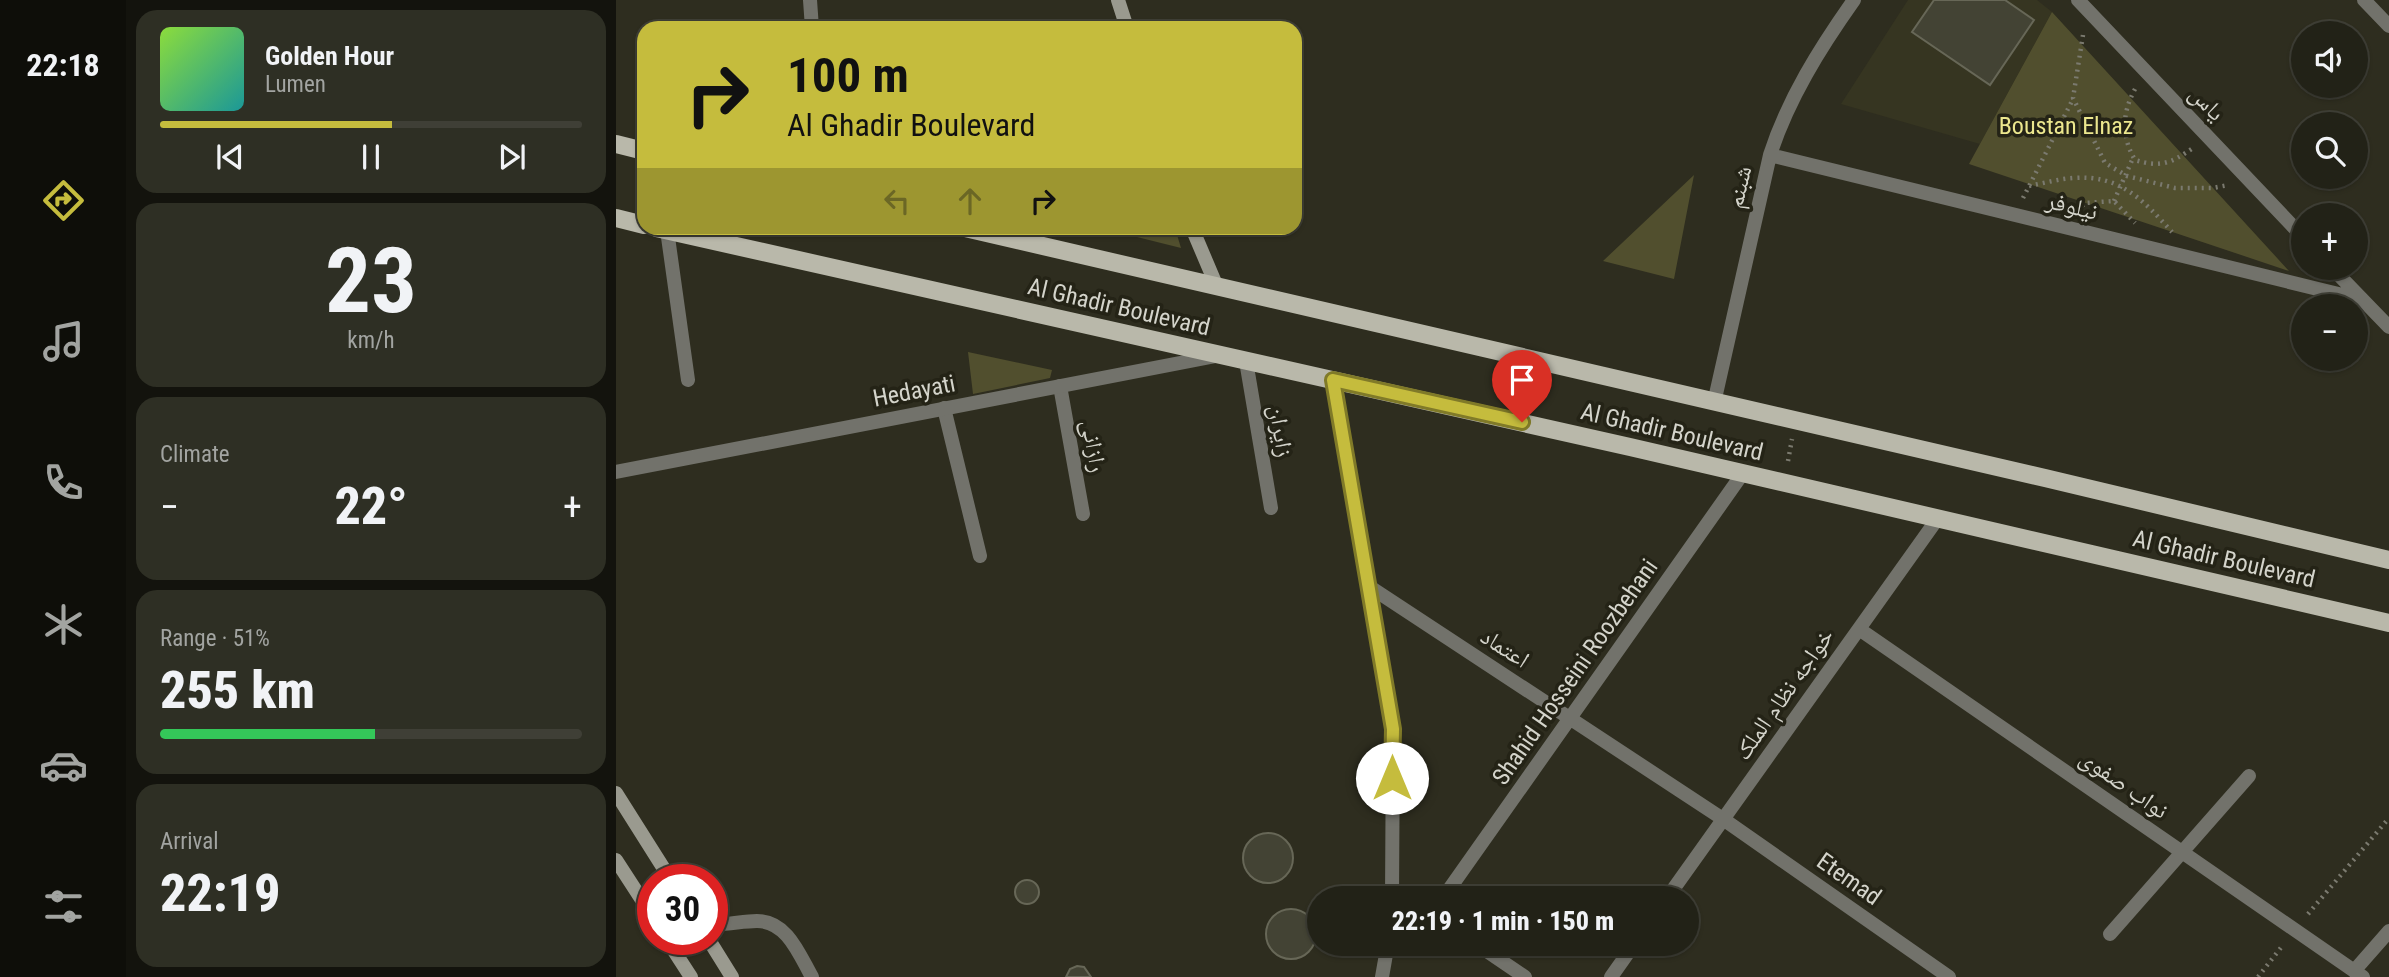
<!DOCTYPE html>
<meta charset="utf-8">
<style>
:root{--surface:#222217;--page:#2e2f24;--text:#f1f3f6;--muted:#a2a4a1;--line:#3f3f36;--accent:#c5bc3d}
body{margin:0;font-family:"Roboto Condensed","Noto Naskh Arabic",sans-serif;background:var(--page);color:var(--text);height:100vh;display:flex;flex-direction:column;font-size:26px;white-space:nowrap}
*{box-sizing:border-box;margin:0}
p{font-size:23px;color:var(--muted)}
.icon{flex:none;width:38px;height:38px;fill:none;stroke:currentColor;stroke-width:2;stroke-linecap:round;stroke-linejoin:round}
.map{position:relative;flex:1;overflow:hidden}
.side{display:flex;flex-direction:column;gap:10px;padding:10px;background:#13130d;width:490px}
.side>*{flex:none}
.top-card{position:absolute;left:21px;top:21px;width:665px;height:214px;border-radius:21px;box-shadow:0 2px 5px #0004,0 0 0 2px var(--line);background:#c5bc3d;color:#111;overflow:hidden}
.fabs{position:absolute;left:1675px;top:21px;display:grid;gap:14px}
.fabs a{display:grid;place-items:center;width:77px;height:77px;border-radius:50%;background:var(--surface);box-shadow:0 2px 5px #0004,0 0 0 2px var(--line);font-size:35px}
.speed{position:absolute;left:21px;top:864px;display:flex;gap:14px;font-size:35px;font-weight:700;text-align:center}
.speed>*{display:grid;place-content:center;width:91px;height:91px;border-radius:50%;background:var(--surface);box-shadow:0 2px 5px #0004,0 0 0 2px var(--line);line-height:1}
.speed .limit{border:10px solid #d22;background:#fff;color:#111}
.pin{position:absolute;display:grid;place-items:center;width:60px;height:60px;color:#fff;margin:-72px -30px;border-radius:50% 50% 50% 0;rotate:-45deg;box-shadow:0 0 7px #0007}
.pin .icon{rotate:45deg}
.me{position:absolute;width:77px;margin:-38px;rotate:0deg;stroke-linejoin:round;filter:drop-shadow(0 0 5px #0008)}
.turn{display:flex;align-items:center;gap:24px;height:147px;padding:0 35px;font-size:32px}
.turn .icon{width:91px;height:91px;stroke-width:2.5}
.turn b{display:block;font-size:49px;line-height:60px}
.lanes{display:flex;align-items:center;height:66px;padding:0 35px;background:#0003;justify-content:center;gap:35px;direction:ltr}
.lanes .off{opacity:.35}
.big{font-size:52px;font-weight:800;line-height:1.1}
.side .tile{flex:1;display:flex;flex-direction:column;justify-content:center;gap:10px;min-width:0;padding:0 24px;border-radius:21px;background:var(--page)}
.side .dial{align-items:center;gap:0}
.dial b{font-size:91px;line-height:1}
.song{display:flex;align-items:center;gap:21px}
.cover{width:84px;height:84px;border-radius:10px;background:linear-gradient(135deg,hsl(90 70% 55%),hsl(180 70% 35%))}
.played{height:7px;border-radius:4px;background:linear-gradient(90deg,var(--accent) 55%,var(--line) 55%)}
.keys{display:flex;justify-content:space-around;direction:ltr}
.heat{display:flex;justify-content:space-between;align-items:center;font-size:38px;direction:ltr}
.charge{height:10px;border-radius:5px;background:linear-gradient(90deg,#34c759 51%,var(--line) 0)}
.trip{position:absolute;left:691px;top:886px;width:392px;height:70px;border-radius:35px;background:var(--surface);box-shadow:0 2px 5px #0004,0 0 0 2px var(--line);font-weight:800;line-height:70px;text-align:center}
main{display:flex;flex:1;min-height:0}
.tab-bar{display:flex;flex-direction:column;width:126px;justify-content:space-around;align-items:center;background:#0e0e09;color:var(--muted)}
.tab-bar .icon{width:49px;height:49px}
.tab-bar .current{color:var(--accent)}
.tab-bar b{font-size:32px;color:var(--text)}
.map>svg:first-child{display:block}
</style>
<main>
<nav class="tab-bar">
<b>22:18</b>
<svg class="icon current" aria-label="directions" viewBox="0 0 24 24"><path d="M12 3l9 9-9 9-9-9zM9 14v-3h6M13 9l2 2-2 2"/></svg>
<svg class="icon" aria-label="music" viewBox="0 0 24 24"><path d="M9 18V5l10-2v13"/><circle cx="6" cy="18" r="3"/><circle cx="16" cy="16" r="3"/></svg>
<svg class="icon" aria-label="phone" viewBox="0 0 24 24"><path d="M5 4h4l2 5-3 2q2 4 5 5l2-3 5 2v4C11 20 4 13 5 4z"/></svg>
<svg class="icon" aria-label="climate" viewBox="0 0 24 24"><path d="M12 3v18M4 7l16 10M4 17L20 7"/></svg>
<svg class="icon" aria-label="car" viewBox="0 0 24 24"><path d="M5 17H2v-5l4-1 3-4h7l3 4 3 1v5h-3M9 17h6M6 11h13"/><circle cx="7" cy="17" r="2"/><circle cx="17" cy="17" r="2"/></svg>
<svg class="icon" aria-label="filters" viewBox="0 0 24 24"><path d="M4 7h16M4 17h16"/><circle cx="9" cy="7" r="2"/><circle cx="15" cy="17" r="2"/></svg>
</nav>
<section class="side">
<div class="tile">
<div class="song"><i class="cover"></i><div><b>Golden Hour</b><p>Lumen</p></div></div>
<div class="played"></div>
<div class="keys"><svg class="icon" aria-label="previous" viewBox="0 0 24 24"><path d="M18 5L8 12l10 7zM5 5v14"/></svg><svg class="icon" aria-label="pause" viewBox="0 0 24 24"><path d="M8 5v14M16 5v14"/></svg><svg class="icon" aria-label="next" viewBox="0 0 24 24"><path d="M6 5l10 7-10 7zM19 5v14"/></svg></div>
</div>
<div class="tile dial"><b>23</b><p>km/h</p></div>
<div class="tile"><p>Climate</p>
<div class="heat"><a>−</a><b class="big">22°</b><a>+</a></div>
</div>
<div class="tile"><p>Range · 51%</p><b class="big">255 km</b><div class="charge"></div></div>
<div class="tile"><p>Arrival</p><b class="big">22:19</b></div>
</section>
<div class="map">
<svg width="1773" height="977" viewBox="0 0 1773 977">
<rect width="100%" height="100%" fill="#2e2d1f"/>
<path fill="#363521" d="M1292 0H1421L1436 12 1364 144 1225 104Z"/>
<path fill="#514f2e" d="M1436 12 1673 271 1353 164Z
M1078 175 1058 279 987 261Z
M485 228H559L565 248Z
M352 352 436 370 434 378 357 394Z"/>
<path fill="#434334" stroke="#676757" stroke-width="2" d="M1318 0H1389L1418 20 1374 85 1296 32Z
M627 858a25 25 0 1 1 50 0a25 25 0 1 1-50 0Z
M399 892a12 12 0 1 1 24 0a12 12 0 1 1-24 0Z
M650 934a25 25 0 1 1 50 0a25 25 0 1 1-50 0Z
M461 966 468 967 475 977H450L454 969Z"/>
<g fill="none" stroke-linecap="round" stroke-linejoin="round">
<path stroke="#7b7a6f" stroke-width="4.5" stroke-dasharray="2 5" stroke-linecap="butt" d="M1467 35 1457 98 1489 163 1511 176 1559 188H1597L1612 185
M1519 89C1506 113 1505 136 1519 160 1545 168 1555 163 1577 148
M1413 186C1428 183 1443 179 1457 178 1504 174 1528 201 1556 232
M1407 198 1457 99
M1498 201 1517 158
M1461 211 1469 203 1498 201 1519 223
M1172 461 1176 439
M1692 914 1773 818
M1642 977 1667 945"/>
<path stroke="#72726b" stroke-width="14" d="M51 230 72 380
M630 361 655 508
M444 386 467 514
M328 408 364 556
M96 924C111 925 126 921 141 921 171 921 183 954 196 977"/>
<path stroke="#72726b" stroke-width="14" d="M194 0 196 28
M1462 0 1687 237
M1748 0 1773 26
M1154 155 1747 300
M1716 268 1773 327
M717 380 777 729 776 898
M1098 403 1154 155C1172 99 1204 48 1238 0
M0 472 600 356
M751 585 1107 819 1333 977
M1243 629 1747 977
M827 898 1127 473
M1051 898 1322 518
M1494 934 1633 776
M859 943 909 977
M1738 971 1773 931
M766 977 772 943
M995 977 1019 943"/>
<path stroke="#9a9a8f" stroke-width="14" d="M502 0 511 28
M576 228 601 287
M0 793 55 880
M0 860 37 917
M51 940 75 977
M93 940 116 977"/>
<path stroke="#b9b8aa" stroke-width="18" d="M0 144 28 151
M0 218 28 225
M40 228 1014 447 1773 623
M349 228 1429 478 1773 560"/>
</g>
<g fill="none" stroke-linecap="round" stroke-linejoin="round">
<defs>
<path id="route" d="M776 778 777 729 717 380 906 422"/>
</defs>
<use href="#route" stroke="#807a28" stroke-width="18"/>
<use href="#route" stroke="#c5bc3d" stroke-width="12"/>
</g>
<g text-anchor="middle" stroke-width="7" stroke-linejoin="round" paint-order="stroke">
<g font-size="24" fill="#d4d4cb" stroke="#242316">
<text transform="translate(1591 103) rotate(46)" y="8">یاس</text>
<text transform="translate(1123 187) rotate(-77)" y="8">شبنم</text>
<text transform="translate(1456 206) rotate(14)" y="8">نیلوفر</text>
<text transform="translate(503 307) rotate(13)" y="8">Al Ghadir Boulevard</text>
<text transform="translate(298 391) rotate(-11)" y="8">Hedayati</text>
<text transform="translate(665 431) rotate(81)" y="8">زایران</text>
<text transform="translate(1056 432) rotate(13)" y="8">Al Ghadir Boulevard</text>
<text transform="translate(478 446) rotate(80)" y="8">رازانی</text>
<text transform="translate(1608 559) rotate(13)" y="8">Al Ghadir Boulevard</text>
<text transform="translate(889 648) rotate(33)" y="8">اعتماد</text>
<text transform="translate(959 672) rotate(-55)" y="8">Shahid Hosseini Roozbehani</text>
<text transform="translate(1168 694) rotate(-55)" y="8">خواجه نظام الملک</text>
<text transform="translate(1508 784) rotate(35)" y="8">نواب صفوی</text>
<text transform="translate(1233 879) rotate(35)" y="8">Etemad</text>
</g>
<g font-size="24" fill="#ece78e" stroke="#242316">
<text x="1450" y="134">Boustan Elnaz</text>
</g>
</g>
</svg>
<div class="fabs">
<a><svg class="icon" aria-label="sound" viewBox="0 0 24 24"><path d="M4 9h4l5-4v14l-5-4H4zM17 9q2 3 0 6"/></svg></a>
<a><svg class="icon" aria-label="search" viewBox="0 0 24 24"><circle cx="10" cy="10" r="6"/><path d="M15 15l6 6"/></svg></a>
<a>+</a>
<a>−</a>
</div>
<div class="speed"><div class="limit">30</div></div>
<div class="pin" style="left:906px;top:422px;background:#d93025"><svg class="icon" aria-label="arrive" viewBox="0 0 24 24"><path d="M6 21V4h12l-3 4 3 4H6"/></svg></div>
<svg class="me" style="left:776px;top:778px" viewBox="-20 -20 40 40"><circle r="19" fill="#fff"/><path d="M0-13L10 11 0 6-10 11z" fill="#c5bc3d"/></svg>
<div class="trip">22:19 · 1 min · 150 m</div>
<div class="top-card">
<div class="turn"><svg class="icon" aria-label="right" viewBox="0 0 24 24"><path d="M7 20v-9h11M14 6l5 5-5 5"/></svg><div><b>100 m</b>Al Ghadir Boulevard</div></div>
<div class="lanes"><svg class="icon off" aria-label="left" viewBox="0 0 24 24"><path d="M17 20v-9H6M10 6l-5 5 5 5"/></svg><svg class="icon off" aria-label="ahead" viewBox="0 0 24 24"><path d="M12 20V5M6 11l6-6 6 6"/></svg><svg class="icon" aria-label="right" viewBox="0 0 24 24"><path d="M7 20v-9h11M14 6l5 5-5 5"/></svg></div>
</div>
</div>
</main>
